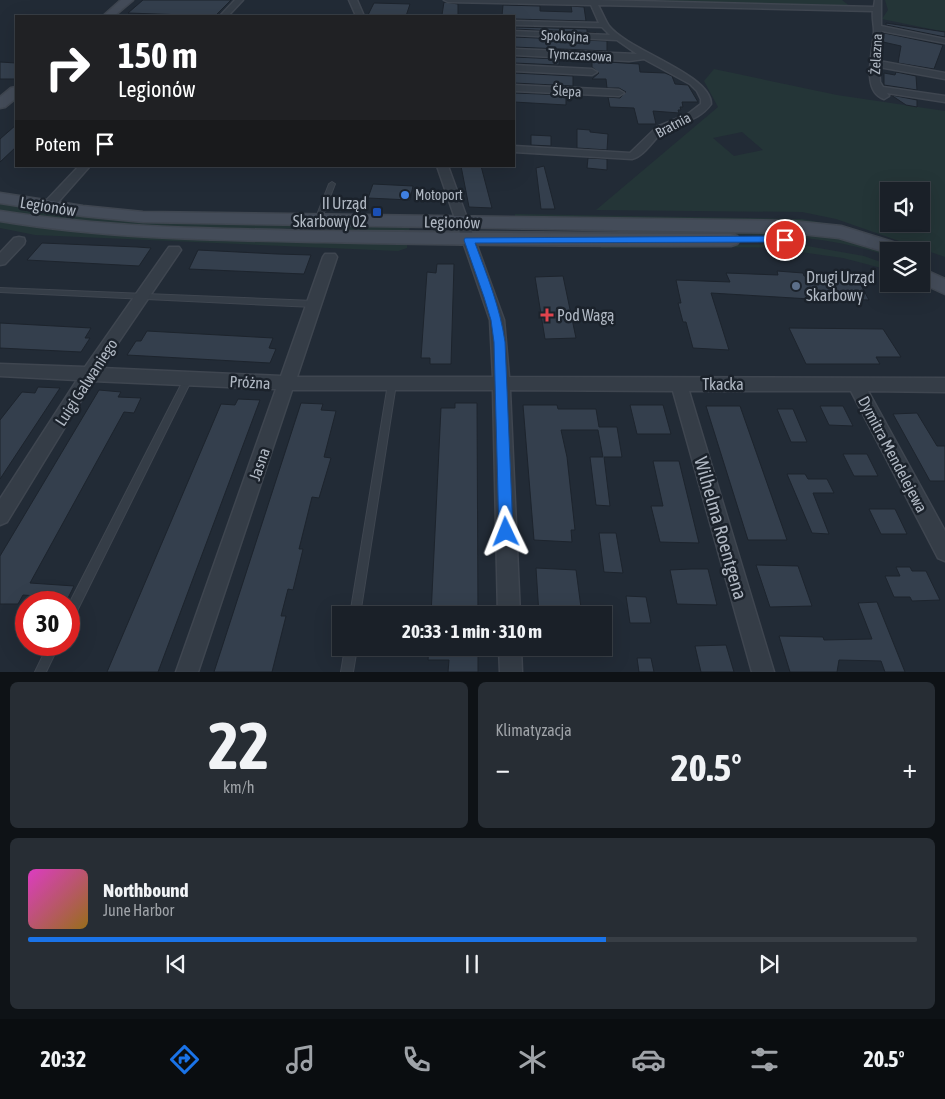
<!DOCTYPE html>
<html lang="pl">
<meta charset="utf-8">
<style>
:root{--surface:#1a2028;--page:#272d34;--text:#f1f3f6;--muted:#9fa3a8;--line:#383e45;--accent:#1a73e8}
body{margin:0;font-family:"Asap Condensed",sans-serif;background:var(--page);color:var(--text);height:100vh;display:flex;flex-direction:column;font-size:19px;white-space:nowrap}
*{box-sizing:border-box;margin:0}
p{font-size:16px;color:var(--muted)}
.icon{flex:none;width:28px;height:28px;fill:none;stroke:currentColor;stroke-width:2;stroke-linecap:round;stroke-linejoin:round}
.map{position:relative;height:672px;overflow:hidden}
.panel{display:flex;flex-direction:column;gap:10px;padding:10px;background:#0e1216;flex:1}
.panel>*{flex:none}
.banner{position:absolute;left:15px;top:15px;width:500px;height:152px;border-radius:0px;box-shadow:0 5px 20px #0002,0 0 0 1px var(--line);background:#202124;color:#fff;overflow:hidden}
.fabs{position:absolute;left:880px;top:182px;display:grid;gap:10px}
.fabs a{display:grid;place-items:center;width:50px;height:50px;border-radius:0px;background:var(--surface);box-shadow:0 5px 20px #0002,0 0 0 1px var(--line);font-size:25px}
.speed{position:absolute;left:15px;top:591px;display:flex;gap:10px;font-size:25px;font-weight:700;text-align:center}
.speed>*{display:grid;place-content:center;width:65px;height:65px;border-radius:50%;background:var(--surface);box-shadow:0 5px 20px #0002,0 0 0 1px var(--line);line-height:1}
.speed .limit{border:8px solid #d22;background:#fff;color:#111}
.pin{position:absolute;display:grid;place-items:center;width:42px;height:42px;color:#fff;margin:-21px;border:2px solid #fff;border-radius:50%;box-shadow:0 1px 5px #0007}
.me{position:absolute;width:55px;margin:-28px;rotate:358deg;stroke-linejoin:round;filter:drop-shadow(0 0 4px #0008)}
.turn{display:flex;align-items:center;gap:18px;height:105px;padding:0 20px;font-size:22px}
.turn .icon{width:65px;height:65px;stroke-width:2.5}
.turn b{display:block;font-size:35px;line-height:42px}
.then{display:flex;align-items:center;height:48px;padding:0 20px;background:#0003;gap:10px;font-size:19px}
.big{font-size:38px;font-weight:700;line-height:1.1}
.panel .card{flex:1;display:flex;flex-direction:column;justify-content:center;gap:8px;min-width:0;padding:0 18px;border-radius:8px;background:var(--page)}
.panel .dial{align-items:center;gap:0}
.dial b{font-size:65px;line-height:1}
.song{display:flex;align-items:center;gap:15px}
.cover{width:60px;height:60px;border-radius:8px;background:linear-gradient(135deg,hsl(310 70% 55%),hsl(40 70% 35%))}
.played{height:5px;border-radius:2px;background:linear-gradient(90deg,var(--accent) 65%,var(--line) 65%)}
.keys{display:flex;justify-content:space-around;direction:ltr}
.heat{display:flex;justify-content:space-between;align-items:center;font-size:28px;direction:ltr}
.panel .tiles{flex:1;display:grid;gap:10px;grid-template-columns:1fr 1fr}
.card:last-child{grid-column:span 2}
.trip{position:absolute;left:332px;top:606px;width:280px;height:50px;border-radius:0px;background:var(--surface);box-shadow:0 5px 20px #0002,0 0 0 1px var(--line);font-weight:700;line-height:50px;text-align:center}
.tabs{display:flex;height:80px;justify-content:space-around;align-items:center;background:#0a0d10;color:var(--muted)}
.tabs .icon{width:35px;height:35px}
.tabs .current{color:var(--accent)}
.tabs b{font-size:22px;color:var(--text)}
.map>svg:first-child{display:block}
</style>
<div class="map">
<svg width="945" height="672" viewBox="0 0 945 672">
<rect width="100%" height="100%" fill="#222b36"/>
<path fill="#243537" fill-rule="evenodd" d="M633 0H842L851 7 635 2Z
M885 0H945V32L882 19 888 10Z
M714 69 837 95 945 111V257L836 219 802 212 596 210 718 107 704 81ZM742 132 763 150 734 156 713 138ZM889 191H921V224H889Z
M0 203 77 215 147 221 410 225 409 232 300 228 247 230 135 225 55 219 0 210Z
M515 214 802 219 846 227 875 236 826 226 515 218Z
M0 222 49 229 130 234 407 245V248L398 251 35 235 0 228Z
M645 230 793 232 842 238 889 251V256C816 232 753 234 678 235 624 235 571 236 517 237L516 231 596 233Z
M796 244 864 256 889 265V270L843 258 765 247 601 248V245Z"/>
<path fill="#343f4d" stroke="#1d242d" d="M143 0H231L215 16 128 13Z
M444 2 458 4V15H442Z
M374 3 410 4 406 16H371L368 15Z
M503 5 540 6V11L572 12 571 6 584 7 586 21 514 19V16H502Z
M886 23 945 32V37L886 25Z
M514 27 587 29V32L596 33 514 29Z
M884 33 943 45 934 69 898 63 901 46 883 42Z
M514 37 607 41V51L514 47Z
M514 57 559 59V65L514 63Z
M592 61 639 64 640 72 665 73 672 76 675 84 688 85 698 102H682L683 107H680L681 110H678L679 113 653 111 656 124H638L634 108 610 107 608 97 620 98 626 92 619 88H607L606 79H592L599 73 592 67Z
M0 62 16 63V79H0Z
M896 72 916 76 917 90 884 85V73L895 75Z
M514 73 573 76V86L514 83Z
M514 93 566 95V105L514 102Z
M891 95 917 100V107L906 105Z
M16 125V147L0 162V139Z
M577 129 590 130V132L608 134 607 150 577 148Z
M531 135 551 136V146L531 145Z
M588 158 607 159V170L587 168Z
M461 166H481L492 208 469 207Z
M544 166 555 209H541L536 168Z
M373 184 413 186 410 200 368 198Z
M42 243 137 247 151 248 139 266 27 260Z
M198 250 277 254 311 255 304 274 189 269Z
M437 264H454L451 364H430V358H421L427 272 436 273Z
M777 271 803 273 804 276 857 278 869 300 809 298 810 299 711 293 729 350 693 348 686 322H683L678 303H681L676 280 730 282 726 273 778 275Z
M563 276 576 338 545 339 535 277Z
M0 323 91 328 85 338H90L81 352 0 348Z
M789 328 883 329 901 357H876L880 364H806Z
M147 331 273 338 269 348 276 349 270 363 127 355 136 341H141Z
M38 387 60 388 0 479V420L22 392 35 393Z
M99 390 121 392 118 397 141 398 134 413 124 412 30 583 74 586 68 598 23 595 18 604H0V556Z
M238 399 260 400 158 672H107L221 404 235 405Z
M301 403 323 404 321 410 336 411 324 457 331 458 319 498 312 497 299 549H303L293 590 288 589 281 616H286L272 672H214Z
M455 403H477L478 615H431L441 408H455Z
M523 405H557L558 409H596L599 427H617L622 457H604L610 506 596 505 590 457H603L598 430H561L567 457 575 530H571L572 542 534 540Z
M630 405H663L671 434H637Z
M706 406H740L787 540H748Z
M820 406H843L853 426 829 425Z
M777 409H793L807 442H791Z
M917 413 937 446H945V481H930L893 414Z
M843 454H867L878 476H854Z
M653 461H679L699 543 660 542 651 506H663Z
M787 474H805L808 479H827L834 493H813L829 534 812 533Z
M869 509H895L907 534H881Z
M599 533H616L623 573 604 572Z
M756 565 798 566 812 606 770 607Z
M896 567H910L912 571H926L940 600 912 601 910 597H894L885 576H900Z
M536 568 576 570 582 615H539Z
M691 569H708L717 605 677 604 670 570Z
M626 596 646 597 651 623H630Z
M877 602 905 672H885L881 661 839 660 837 672H790L779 636 823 637 824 640 872 639 858 603Z
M726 645 734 672H701L695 646Z
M429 648H478V672H448L449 660H428Z
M637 658H651L654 672H639Z"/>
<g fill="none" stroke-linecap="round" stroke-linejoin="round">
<defs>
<path id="lane" d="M332 182 335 184 321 220 318 222 316 221 315 220 329 184Z
M0 288 314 301 318 304 314 307 0 292Z
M188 376 191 377 192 379 73 619 69 620V604L185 377Z
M392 381 395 382 396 384 360 615H350L388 384 389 382Z
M48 645H59L46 672H35Z
M345 648H357L353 672H341Z"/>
<path id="street" d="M235 0H243L228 16H220Z
M349 0H357L364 16H356Z
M444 0H596L874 7 875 0H881V26L945 39V43L882 31 879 61 945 73V79L879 67 880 82 883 87 945 96V102L887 93 889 96 884 99C860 91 874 50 874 31 874 24 872 18 873 11L598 5C602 12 605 20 609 26 629 51 711 74 711 104 699 121 681 121 664 131 653 139 645 156 632 159L514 152V146L630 153 657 127 688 114 701 104V99L697 91 690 84 644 59 629 61 514 55V49L637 54 617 40 514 35V31L610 35 602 27 514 25V21L599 23 591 5 448 2Z
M514 65 592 69 597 72 592 75 514 71Z
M514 85 619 90 624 93 619 96 514 91Z
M79 166H90L52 209H44L42 206 44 203Z
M437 166H448L504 320 509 377 945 378V392L868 391 945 531V561L938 558 851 391H689L774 672H752L673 391 510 390 520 615H498L493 390H292L198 672H176L276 389 93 381 7 522 0 525V499L77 380 0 376V364L85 367 169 247H179L181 250 101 368 281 376 323 257 325 254H335L337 257 297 377H493L490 320Z
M19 237 24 238 25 241 24 244 5 264 0 265V253L14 238Z
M499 648H521L522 672H500Z"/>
<path id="secondary" d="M121 0H133L114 16H103Z
M16 87V98L5 107 0 108V97L11 88Z
M0 193 83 206 143 212 792 221 841 226 909 247 911 251H889V253L839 238 792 233 143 222 83 216 0 203Z
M0 211C107 228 215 229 324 231 459 233 595 234 731 234L737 236 740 240 737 244 731 246C595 246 459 245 323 242 215 240 107 239 0 221Z
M921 268 945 279V294L921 283Z"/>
</defs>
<use href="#lane" stroke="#3f4650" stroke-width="2"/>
<use href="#street" stroke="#3f4650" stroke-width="3"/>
<use href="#secondary" stroke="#3f4650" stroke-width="3"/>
<use href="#lane" fill="#353d47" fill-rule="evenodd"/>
<use href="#street" fill="#353d47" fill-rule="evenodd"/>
<use href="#secondary" fill="#444c59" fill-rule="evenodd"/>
</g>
<path fill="#1a73e8" stroke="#114b97" d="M785 236 788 237V242L475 243C487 276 500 307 505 342L513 532 511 537 506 539 501 537 499 532 494 342 491 320 484 297 464 240 465 238Z"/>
<circle fill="#3f7fe0" stroke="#1b222b" stroke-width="2" cx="405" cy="195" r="5"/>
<rect fill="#1a4fb4" stroke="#1b222b" stroke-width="2" x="372" y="207" width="10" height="10" rx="2.5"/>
<circle fill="#5c6f8a" stroke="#1b222b" stroke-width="2" cx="796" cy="286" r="5"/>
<path fill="#e0444e" stroke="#1b222b" stroke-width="2" d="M544.5 307.5h5v5h5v5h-5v5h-5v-5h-5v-5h5z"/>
<g text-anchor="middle" stroke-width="5" stroke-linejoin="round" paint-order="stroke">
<g font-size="14" fill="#b0b8c3" stroke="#1b222b">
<text transform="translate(565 36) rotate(3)" y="5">Spokojna</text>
<text transform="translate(876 54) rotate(-87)" y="5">Żelazna</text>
<text transform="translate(580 55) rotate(3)" y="5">Tymczasowa</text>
<text transform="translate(567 91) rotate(3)" y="5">Ślepa</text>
<text transform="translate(673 125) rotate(-28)" y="5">Bratnia</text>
</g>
<g font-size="14" fill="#b0b8c3" stroke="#1b222b" text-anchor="start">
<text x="415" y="200">Motoport</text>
</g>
<g font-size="16" fill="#b0b8c3" stroke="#1b222b" text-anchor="start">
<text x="367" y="209" text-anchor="end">II Urząd<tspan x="367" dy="18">Skarbowy 02</tspan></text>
<text x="806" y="283">Drugi Urząd<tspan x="806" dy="18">Skarbowy</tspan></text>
<text x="557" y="321">Pod Wagą</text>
</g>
<g font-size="16" fill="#b0b8c3" stroke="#1b222b">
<text transform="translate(48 206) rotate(9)" y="6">Legionów</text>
<text transform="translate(452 222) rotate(1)" y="6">Legionów</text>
<text transform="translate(86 382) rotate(-57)" y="6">Luigi Galwaniego</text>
<text transform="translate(250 382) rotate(3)" y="6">Próżna</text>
<text x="723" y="390">Tkacka</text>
<text transform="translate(893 454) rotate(62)" y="6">Dymitra Mendelejewa</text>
<text transform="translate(259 464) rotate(-71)" y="6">Jasna</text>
</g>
<g font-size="19" fill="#b0b8c3" stroke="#1b222b">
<text transform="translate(721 528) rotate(74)" y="7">Wilhelma Roentgena</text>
</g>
</g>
</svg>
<div class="fabs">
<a><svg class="icon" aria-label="sound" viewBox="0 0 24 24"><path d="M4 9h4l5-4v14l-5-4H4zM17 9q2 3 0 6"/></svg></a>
<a><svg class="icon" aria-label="layers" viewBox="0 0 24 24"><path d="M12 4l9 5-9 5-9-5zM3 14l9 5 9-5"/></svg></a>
</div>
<div class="speed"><div class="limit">30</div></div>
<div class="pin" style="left:785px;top:240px;background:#d93025"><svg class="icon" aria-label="arrive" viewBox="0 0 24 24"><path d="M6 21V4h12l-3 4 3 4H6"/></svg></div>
<svg class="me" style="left:506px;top:532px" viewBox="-20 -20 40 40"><path d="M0-17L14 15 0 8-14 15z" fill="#1a73e8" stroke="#fff" stroke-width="4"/></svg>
<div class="trip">20:33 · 1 min · 310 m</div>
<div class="banner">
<div class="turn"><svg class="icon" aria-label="right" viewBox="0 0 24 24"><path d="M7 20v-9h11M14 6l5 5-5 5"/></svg><div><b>150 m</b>Legionów</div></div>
<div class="then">Potem<svg class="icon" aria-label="arrive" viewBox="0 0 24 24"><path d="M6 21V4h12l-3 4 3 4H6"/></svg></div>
</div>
</div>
<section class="panel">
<div class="tiles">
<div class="card dial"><b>22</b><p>km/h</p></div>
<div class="card"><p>Klimatyzacja</p>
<div class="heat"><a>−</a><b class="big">20.5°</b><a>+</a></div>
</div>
<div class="card">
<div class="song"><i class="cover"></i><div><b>Northbound</b><p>June Harbor</p></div></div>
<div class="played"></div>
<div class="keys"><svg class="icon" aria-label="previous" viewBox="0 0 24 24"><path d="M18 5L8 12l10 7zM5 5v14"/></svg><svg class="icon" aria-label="pause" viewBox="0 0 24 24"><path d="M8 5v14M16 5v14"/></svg><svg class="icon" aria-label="next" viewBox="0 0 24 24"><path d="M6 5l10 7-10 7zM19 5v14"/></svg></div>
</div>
</div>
</section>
<nav class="tabs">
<b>20:32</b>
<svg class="icon current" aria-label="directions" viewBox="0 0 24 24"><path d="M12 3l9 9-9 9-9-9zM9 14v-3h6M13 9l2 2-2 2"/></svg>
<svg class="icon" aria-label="music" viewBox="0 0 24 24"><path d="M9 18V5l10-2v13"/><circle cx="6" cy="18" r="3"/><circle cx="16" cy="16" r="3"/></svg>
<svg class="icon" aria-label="phone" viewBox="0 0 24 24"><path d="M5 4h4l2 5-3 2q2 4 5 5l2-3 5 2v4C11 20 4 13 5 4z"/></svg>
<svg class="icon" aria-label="climate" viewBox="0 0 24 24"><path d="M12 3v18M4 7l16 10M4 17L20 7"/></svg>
<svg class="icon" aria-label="car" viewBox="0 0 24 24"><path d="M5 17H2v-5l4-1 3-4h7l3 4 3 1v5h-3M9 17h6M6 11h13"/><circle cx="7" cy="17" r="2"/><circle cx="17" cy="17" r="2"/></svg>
<svg class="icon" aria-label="filters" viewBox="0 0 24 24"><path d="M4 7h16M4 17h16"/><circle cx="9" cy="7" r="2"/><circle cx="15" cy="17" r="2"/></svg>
<b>20.5°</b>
</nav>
